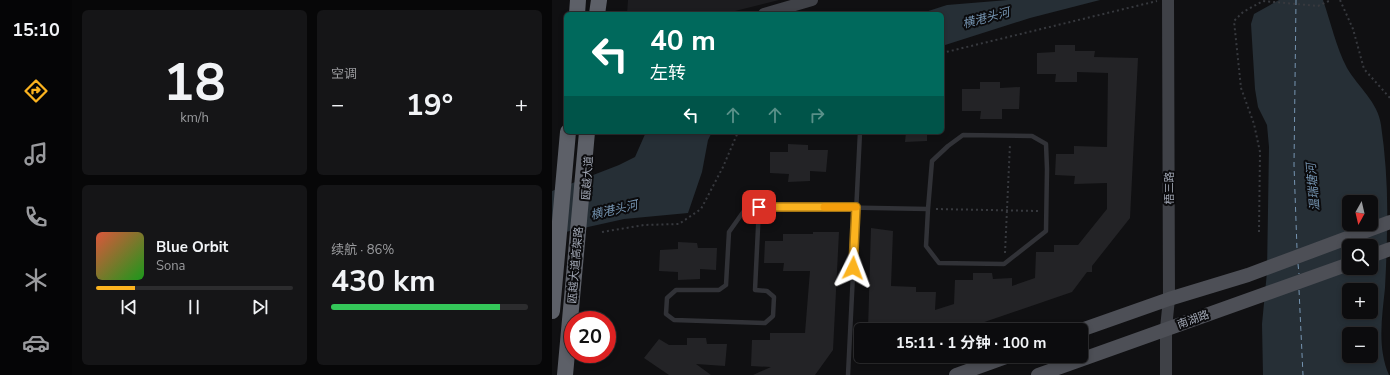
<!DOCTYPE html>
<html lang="zh">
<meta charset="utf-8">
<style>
:root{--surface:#0c0c0e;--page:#151517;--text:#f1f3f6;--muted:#9a9b9e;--line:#2c2c2e;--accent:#fbb31f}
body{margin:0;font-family:"Nunito Sans","Noto Sans SC",sans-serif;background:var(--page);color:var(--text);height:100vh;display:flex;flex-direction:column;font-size:15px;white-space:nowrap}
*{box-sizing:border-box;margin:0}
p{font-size:13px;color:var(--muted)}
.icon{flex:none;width:22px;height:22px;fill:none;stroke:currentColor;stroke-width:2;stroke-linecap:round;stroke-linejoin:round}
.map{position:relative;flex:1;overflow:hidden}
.details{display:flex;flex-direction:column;gap:10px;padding:10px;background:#070708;width:480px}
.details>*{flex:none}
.hud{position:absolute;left:12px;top:12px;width:380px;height:122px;border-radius:6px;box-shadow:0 2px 6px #0003,0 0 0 1px var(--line);background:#00695c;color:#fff;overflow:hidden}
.needle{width:26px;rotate:188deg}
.buttons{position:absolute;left:790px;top:195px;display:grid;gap:8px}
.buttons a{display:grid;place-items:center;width:36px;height:36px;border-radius:6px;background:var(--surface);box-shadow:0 2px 6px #0003,0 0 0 1px var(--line);font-size:20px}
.speed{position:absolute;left:12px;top:311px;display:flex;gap:8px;font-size:20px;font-weight:700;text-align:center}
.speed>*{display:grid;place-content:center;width:52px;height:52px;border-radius:50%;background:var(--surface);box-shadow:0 2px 6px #0003,0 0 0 1px var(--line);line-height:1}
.speed .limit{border:6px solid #d22;background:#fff;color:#111}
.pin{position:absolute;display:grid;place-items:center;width:34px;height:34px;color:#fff;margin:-17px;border-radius:8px;box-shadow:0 2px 6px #0006}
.me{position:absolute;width:44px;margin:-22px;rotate:3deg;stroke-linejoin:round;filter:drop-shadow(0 0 3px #0008)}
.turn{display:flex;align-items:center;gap:14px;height:84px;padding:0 20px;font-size:18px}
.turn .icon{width:52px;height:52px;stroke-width:2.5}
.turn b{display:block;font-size:28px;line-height:34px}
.lanes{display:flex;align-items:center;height:38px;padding:0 20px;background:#0003;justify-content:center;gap:20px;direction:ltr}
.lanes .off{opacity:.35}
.big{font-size:30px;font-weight:700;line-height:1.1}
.details .widget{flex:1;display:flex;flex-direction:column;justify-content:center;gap:6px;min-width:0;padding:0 14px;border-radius:6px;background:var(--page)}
.details .dial{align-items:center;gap:0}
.dial b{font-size:52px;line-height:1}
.song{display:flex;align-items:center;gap:12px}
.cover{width:48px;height:48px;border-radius:6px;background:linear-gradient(135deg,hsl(10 70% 55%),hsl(120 70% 35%))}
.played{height:4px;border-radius:2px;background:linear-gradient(90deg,var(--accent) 20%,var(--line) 20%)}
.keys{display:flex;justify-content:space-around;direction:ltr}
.heat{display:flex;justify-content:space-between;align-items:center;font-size:22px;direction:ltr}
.charge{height:6px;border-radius:3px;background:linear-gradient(90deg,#34c759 86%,var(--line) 0)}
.details .tiles{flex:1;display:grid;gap:10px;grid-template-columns:repeat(2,1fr)}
.trip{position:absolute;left:302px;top:323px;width:234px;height:40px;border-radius:6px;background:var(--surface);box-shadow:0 2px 6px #0003,0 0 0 1px var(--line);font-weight:700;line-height:40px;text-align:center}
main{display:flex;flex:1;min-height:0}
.tabs{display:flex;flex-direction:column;width:72px;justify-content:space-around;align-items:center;background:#050506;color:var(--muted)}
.tabs .icon{width:28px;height:28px}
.tabs .on{color:var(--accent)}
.tabs b{font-size:18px;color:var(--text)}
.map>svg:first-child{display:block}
</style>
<main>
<nav class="tabs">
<b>15:10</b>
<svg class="icon on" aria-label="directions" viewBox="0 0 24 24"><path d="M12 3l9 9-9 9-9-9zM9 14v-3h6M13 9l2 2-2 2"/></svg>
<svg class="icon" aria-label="music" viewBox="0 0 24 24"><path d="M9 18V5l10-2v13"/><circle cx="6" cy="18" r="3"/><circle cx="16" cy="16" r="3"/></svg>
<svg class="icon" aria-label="phone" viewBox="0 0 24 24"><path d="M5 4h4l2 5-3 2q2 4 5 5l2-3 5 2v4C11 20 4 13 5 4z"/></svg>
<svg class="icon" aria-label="climate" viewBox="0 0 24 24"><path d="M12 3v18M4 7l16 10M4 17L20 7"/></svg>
<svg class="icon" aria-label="car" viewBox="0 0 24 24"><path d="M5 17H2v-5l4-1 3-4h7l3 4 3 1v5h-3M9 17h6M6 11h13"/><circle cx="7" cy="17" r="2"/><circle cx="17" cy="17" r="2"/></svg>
</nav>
<section class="details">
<div class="tiles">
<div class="widget dial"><b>18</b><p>km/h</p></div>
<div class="widget"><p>空调</p>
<div class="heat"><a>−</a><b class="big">19°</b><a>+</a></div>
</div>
<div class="widget">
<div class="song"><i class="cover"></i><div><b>Blue Orbit</b><p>Sona</p></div></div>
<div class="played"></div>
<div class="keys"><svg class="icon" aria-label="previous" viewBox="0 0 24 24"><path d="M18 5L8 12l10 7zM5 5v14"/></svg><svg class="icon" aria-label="pause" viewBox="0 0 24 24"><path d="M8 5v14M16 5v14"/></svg><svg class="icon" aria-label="next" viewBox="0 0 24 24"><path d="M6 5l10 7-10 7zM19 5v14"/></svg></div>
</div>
<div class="widget"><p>续航 · 86%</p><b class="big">430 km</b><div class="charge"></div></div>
</div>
</section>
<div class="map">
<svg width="838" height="375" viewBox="0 0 838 375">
<rect width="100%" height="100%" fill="#101012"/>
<path fill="#1c1c1f" d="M76 0H227L171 14H75Z"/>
<path fill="#262f36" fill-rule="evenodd" d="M456 0H548L478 18 390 46V14H367L395 5Z
M727 0H771C779 23 784 47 795 68 806 87 826 102 829 125 834 159 836 194 835 228 835 248 834 268 833 288 830 318 825 347 837 375H711L710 324 715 272 717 147 715 125 706 107 703 89 699 24 702 14ZM797 202H819V224H797ZM797 246H819V268H797ZM797 290H819V312H797ZM797 334H819V356H797Z
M94 132H160L156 140 150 172 136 213 72 219 0 235V191L67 165 83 157Z"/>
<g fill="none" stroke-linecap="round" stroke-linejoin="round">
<path stroke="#7594b1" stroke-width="1" stroke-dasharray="5 4" stroke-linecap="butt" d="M744 0 742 165 745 249
M746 264 747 274
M747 290 751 375"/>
</g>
<path fill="#232326" d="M503 45H523V51H543L542 57 586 58 578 218 540 266V272H535L520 292 409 330H316L319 228 341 231 339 286 364 287V292H384L383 310 402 304 403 280H421V273H440L441 279 460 278V286L483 278 484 252H502V245H526L555 209V183L522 184 523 176 503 175 504 154H522V146L555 147 556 73 525 72V82H503L504 74H485V53L503 52Z
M428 82H448V88L468 87 467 109H450V119H428L429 111H410V89H428Z
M354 132H375V141L353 142Z
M236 144 256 145V150H276L274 172 258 171V181L236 182 237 174 218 173V152H236Z
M261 232H287L281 350 263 375H201L219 367 199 366 200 340H218V333H253L258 271H231L232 263H212L213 241H231V234H261Z
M126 242 145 243 146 248H165L164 270 148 269V279L126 280V272L107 271 108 250 126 249Z
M135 338H154L155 344H175L173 366 144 364 159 375H117L92 358 107 339 117 345H135Z"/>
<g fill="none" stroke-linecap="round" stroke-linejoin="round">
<path stroke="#37393e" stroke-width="2" stroke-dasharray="2 3" stroke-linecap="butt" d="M788 0 801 29 812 69 838 98
M390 53 605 1
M384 209 487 211
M50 232 92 225 127 224 149 209 171 167 186 132
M707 232 708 152 702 124 689 88 682 21 691 12 711 1 766 6 779 0
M453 253 458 144"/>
<path stroke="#313237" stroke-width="4.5" d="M207 207 203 290 215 291 222 297 221 316 213 323 122 320 114 314 115 298 124 290H167L174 285 177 232 194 208 218 206 376 209 374 246 387 263 452 264 494 231 495 169 494 144 480 136 411 135 396 146 380 161 376 209
M296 375 308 132"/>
<path stroke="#3f4147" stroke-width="12" d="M212 14 260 0
M614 375V328L617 299 616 0"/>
<path stroke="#4d4f56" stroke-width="14" d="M819 256 838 249
M529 330 617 299 696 275 838 222
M404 375 457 356
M486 375 797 264"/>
<path stroke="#5d6068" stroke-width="16" d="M25 14 26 0
M45 14 47 0
M0 311 16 132
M13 375 35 132"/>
</g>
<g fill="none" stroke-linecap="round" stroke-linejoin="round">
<defs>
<path id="route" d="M207 207H304L301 268"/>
</defs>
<use href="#route" stroke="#a37414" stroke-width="10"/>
<use href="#route" stroke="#fbb31f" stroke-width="7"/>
<path stroke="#f59e0b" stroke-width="7" d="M272 207H304"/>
</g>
<g text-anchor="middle" stroke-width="4" stroke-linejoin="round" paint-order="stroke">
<g font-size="11" fill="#a0a6b3" stroke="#0b0b0d">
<text transform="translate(35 178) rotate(-86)" y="4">瓯越大道</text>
<text transform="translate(617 188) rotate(-90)" y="4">梧三路</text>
<text transform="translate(23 265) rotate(-85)" y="4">瓯越大道高架路</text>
<text transform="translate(641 319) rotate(-20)" y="4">南湖路</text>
</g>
<g font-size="12" font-style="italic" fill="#7594b1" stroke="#0b0b0d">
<text transform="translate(434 18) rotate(-15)" y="4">横港头河</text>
<text transform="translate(761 187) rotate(-95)" y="4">温瑞塘河</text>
<text transform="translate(62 210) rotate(-13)" y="4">横港头河</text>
</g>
</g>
</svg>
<div class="buttons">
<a><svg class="needle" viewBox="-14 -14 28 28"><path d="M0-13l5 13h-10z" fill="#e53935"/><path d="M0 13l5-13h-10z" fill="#9a9b9e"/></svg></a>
<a><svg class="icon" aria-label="search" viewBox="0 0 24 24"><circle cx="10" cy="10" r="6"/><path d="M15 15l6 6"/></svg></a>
<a>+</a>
<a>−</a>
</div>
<div class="speed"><div class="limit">20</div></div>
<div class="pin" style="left:207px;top:207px;background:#d93025"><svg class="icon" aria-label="arrive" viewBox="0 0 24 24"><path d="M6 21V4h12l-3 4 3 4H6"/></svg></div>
<svg class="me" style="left:301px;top:268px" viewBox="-20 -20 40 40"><path d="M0-17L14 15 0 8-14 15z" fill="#fbb31f" stroke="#fff" stroke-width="4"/></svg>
<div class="trip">15:11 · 1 分钟 · 100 m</div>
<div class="hud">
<div class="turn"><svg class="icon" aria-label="left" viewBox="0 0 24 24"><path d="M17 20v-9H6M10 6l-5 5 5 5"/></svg><div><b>40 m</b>左转</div></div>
<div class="lanes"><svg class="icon" aria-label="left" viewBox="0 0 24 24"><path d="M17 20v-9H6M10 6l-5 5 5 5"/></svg><svg class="icon off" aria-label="ahead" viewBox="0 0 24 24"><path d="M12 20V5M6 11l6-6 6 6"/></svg><svg class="icon off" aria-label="ahead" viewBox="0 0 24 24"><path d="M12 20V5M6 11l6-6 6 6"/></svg><svg class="icon off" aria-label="right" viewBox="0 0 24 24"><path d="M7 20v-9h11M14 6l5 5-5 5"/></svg></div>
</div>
</div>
</main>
